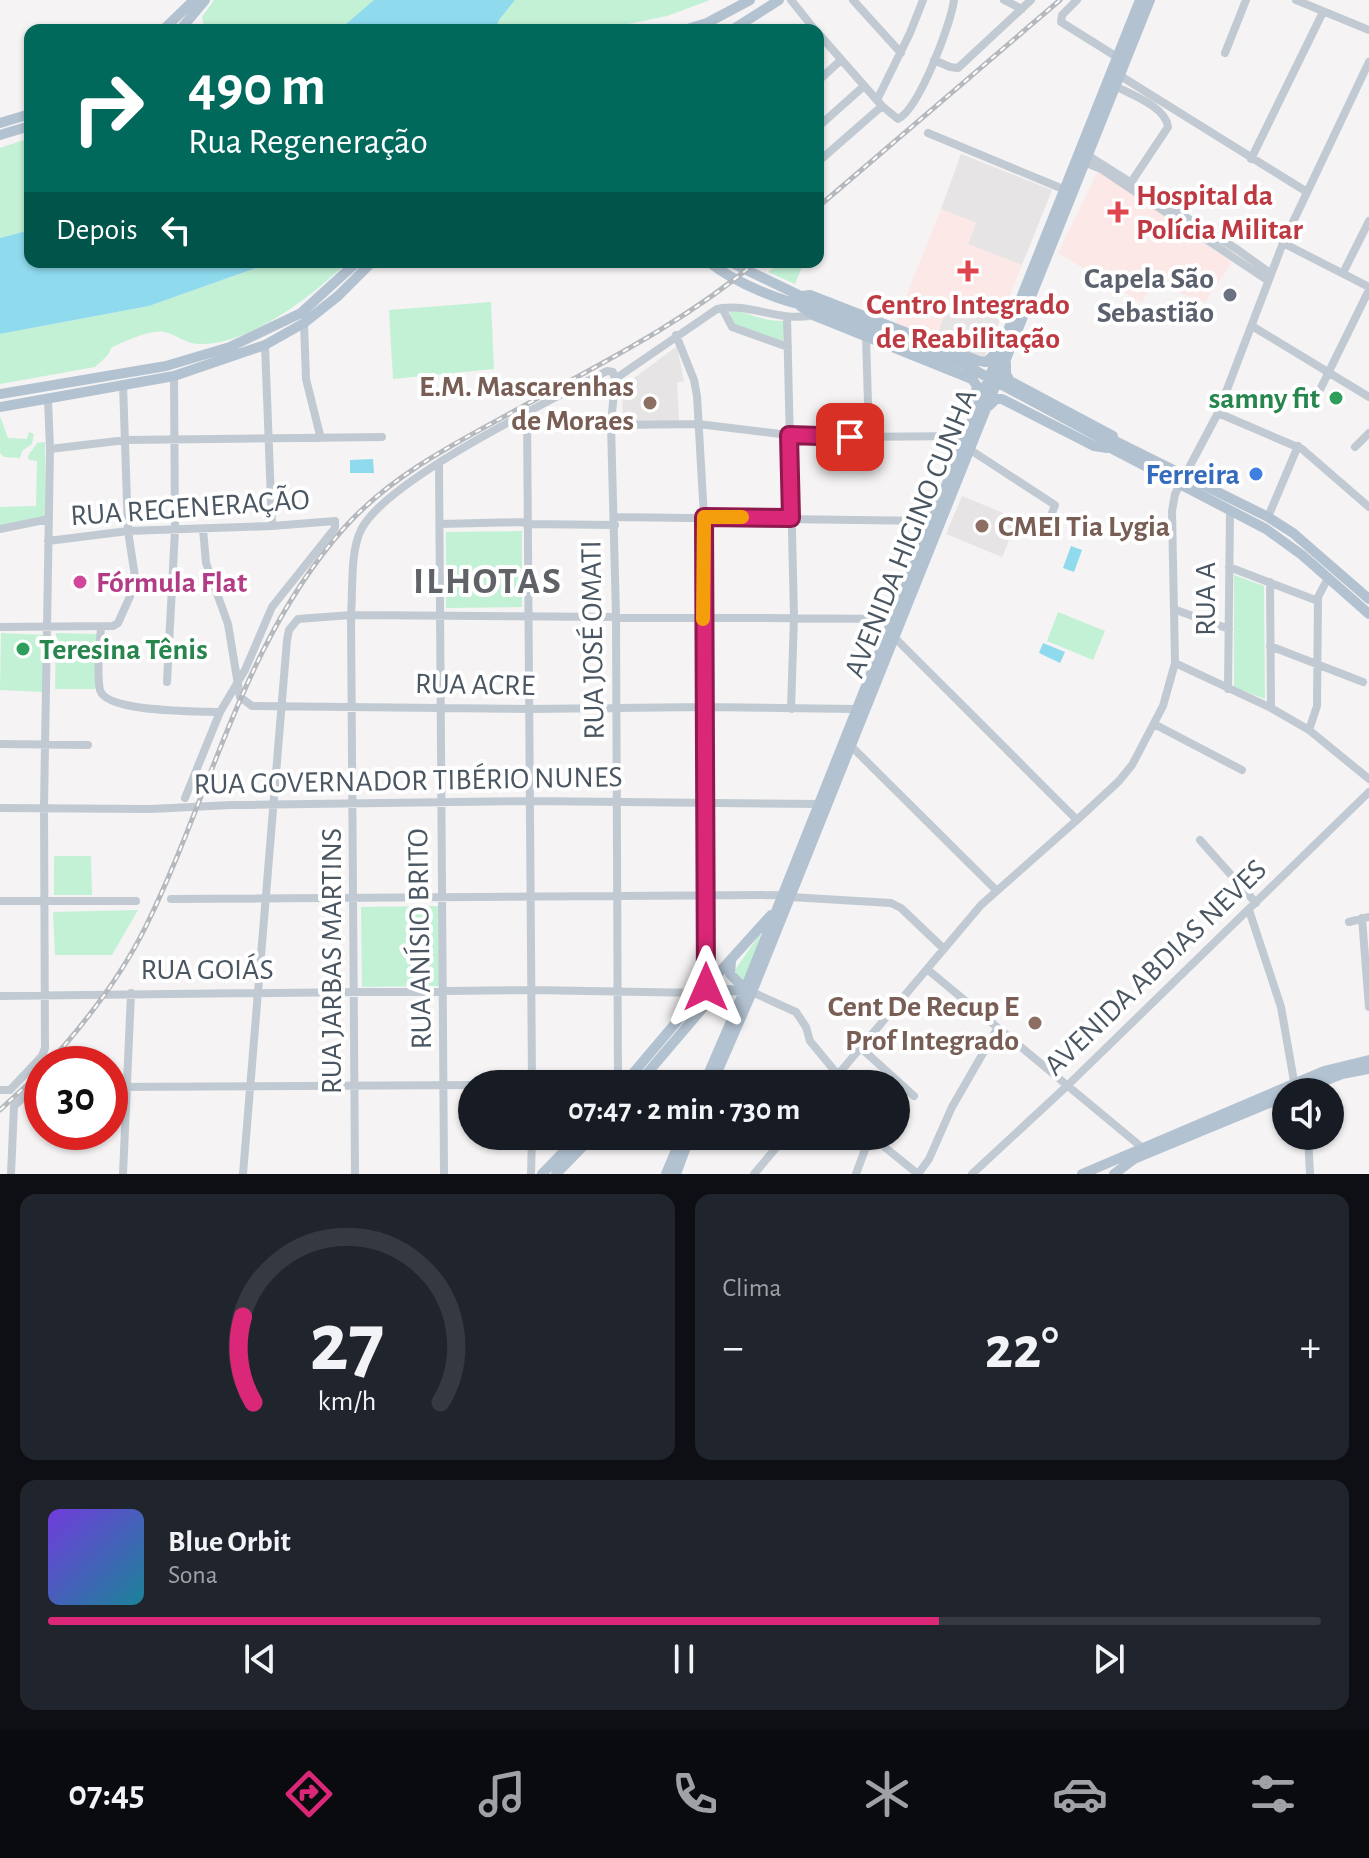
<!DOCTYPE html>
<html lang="pt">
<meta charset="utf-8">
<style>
:root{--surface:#171b24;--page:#20242c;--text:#f1f3f6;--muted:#9ea1a6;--line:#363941;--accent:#db2777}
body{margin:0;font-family:"Alegreya Sans",sans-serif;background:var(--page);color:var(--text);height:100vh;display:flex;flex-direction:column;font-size:30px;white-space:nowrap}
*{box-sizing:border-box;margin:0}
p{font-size:26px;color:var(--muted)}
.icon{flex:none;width:44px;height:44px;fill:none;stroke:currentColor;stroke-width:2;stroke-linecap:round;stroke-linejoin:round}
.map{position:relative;height:1174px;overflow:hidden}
.details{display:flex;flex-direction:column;gap:20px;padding:20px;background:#0d0f14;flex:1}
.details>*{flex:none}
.top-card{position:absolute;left:24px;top:24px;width:800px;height:244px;border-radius:16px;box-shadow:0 2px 6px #0004;background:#00695c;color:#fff;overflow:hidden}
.buttons{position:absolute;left:1272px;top:1078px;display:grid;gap:16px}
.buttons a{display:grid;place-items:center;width:72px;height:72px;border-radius:50%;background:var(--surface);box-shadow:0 2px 6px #0004;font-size:40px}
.speed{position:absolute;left:24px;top:1046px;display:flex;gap:16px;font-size:40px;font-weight:700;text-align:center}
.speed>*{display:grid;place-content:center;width:104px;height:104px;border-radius:50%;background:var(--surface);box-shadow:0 2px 6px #0004;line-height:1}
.speed .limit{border:12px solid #d22;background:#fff;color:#111}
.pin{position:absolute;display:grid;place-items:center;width:68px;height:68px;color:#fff;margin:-34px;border-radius:16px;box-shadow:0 4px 12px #0006}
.me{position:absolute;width:88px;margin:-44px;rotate:0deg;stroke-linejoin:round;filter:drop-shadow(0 0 6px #0008)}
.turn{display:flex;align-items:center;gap:28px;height:168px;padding:0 32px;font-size:36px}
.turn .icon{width:104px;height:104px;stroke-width:2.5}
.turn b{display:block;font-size:56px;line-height:68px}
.then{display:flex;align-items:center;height:76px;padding:0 32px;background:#0003;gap:16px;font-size:30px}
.big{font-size:60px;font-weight:600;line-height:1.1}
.details .tile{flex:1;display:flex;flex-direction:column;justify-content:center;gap:12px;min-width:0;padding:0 28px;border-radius:16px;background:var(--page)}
.details .dial{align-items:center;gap:0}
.dial svg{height:208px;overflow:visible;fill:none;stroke:var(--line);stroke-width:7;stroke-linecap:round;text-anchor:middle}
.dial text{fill:var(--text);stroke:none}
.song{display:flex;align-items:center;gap:24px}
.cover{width:96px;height:96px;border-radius:12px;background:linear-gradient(135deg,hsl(260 70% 55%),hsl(190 70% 35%))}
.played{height:8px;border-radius:4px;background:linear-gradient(90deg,var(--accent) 70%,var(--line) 70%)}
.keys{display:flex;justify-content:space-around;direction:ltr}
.heat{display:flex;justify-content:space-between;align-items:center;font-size:44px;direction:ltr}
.details .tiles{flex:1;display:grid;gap:20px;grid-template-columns:1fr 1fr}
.tile:last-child{grid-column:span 2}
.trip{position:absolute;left:458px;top:1070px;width:452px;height:80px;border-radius:40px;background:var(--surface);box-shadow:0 2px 6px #0004;font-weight:600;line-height:80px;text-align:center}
.menu{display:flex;height:128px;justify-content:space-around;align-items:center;background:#090b0e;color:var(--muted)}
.menu .icon{width:56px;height:56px}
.menu .selected{color:var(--accent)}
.menu b{font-size:36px;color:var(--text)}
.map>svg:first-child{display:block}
</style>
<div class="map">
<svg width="1369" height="1174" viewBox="0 0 1369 1174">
<rect width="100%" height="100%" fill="#f5f3f3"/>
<path fill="#e6e4e5" d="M961 154 1052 190 1022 265 968 244 976 223 941 209Z
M952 293 1003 313 984 357 935 340Z
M677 346 684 381 677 383 679 420 623 422 622 387Z
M962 496 1018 519 1002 557 946 534Z"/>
<path fill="#fce8e6" d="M1098 171 1232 262 1205 302 1152 283 1142 303 1058 253Z
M941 209 976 223 968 244 1022 265 1003 313 953 293 935 340 895 324Z"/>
<path fill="#c3f1d5" d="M214 0H375L341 30H205L202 17Z
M515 0H710L667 16 600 30H495L499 20Z
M30 138V230L0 238V148Z
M273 262H347C314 295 248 346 199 344 186 344 176 334 164 332 151 329 123 342 111 348L108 355 95 367 0 384V334L149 306Z
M781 262H804L795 284 768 272Z
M491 302 494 369 393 379 389 310Z
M729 309C749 313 765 322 785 321L783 341 739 327 732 322Z
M0 416 8 438 27 439 29 432 34 434 32 444 22 451 20 458 4 457 0 453Z
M45 442 46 518 0 527V507L36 506 37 461 29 460 28 456 37 443Z
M522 531V607L446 608V532Z
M1234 575 1264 586 1265 699 1234 687Z
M1058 612 1105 631 1093 660 1047 641Z
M1 633 46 635 44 692 0 690Z
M56 633 97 634 96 689H55Z
M54 856H91L92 895H54Z
M439 906 440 986 362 987 361 907Z
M138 910 112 955H55L53 912Z
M762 931 744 982 736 975 735 970Z"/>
<path fill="#90daee" d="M374 0H515L499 20 495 30H339Z
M30 230V262H273L149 306 0 334V238Z
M373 459 374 473H350V460Z
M1071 546 1082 550 1074 572 1063 568Z
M1043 643 1065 652 1060 663 1039 653Z"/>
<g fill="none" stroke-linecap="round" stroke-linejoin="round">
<path stroke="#c1cad2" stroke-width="8" d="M791 0 815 30
M853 0 901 53
M1004 0 1022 9
M1077 0 1062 15 1061 22 1117 57
M1296 0 1369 30
M818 33 882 106 898 119C919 109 951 24 954 0
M1225 53 1246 0
M934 60 950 67 958 68 1031 0
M1119 75 1307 192
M818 81 841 60
M1115 86C1132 95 1166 107 1168 127L1130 184
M877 100 910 33 923 0
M818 127 864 86
M928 133 1063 189
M1087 155 1238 250 1270 273
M1251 159 1323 12
M818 162 882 106
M1084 162 1101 169 1267 280
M1283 243 1369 287
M1343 273 1369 221
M722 308 732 327 788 347
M787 317 794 617 791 709
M304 323 306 379 320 435 318 438
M1252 326 1369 397
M676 335 694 380 697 396 704 517 706 987
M866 336 869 438
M265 345 272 526
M1312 406 1369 290
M527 413 532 1084
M1218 413 1302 449 1369 507
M611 425 698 424 789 435 850 437 965 436
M1355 447 1369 433
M50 449 126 440 382 437
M969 449 1055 505 1045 532H1039L1018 523
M439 464 444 1174
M614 517 932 521
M1268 517 1298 446
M440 524 526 522
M526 524 615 525
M0 529 49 519
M203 529 206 563 228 624 240 697 252 706 528 709 704 707 856 709
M48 541 128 531 272 526 335 521V528L272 607 245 670 220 712 185 798
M1229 567 1318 601
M1270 582 1271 708
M1176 610 1229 629
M0 627 113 626 118 623 136 583 128 531 123 384
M101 627C100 646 96 671 100 690 106 713 199 711 220 712
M894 637 1077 820
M1270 646 1363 682
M1175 663 1271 708 1309 730 1369 779
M167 682 175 530 174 376
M1228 689 1230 510
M1154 724 1242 770
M1309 730 1317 706 1318 597 1328 578
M0 744 88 745
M850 745 997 891
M0 808 151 809 231 805 529 801 818 804 821 807
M1200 840 1256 903
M790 897 891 903 901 908 944 949
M171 899 782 895
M0 901H136
M1249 910 1281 1007 1295 1087
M1362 918 1369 1007
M1349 922 1369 917
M927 969 1139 1145 1143 1151
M752 992 796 1012 806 1027 810 1041 838 1075
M0 996 531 990 702 993
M861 1048 914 1096
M639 1078 646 1082H705
M618 1084 616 615 611 425 615 379 717 309C750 302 779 323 813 315
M830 1084 981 905 1077 820 1119 781 1132 765 1163 706 1175 663 1172 511 1175 494 1218 413 1283 243 1369 62
M110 1087 472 1085
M0 1090H10L42 1056 45 1048 44 807 50 449 48 399
M871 1136 918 1174
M1308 1136 1310 1174
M11 1174 14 1106 30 1091 42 1089
M123 1174 131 993
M243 1174 287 640 289 630 298 619 351 615 892 619
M355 1174 351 615C353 591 350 551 361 530 385 480 553 399 607 371L613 372 615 379
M531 1174 532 1136
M754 1174 786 1136
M856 1174 870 1136
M918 1174 929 1159 952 1107 997 1029
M972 1174 1068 1085 1369 792"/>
<path stroke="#b3c2d1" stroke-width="10" d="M163 30 194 0
M180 30 205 0
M684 30 707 23 750 0
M732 30 779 0
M0 123 30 114
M0 135 30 126
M709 262C734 282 784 304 816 307L965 365 1099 437H1107L1268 517 1293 533 1369 599
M730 262 807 299
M802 296 810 295 979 361 986 362 995 354
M800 306 813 315 972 379 977 386 975 397
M1006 363V374L1010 381 1113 436
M0 394 166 366 230 347 301 313 357 262
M989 406 996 399H1002L1094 446 1107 448
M0 407 174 376 265 345 304 323 338 296 372 262
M1099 437 1103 444 1266 529 1302 555 1369 614
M731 961 730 974 745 989
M624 1084 706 987 771 915
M638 1084 713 996 726 990 750 991
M704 1084 745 989 1140 0
M712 1084 752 992 1150 0
M1296 1092 1342 1074 1369 1069
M542 1174 579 1136
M556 1174 593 1136
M666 1174 682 1136
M676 1174 690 1136
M1082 1174 1324 1071 1369 1060
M1114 1174 1134 1159 1286 1096"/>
<defs>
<path id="rail" d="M818 207 1060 0
M48 1064C86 1022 121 977 146 926 212 792 243 641 345 527 390 477 450 446 509 414 594 367 681 325 756 262
M0 1110 42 1071"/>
</defs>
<use href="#rail" stroke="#b5b8bd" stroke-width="5"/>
<use href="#rail" stroke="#fff" stroke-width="2" stroke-dasharray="6" stroke-linecap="butt"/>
</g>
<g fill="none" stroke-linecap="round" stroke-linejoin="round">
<defs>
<path id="route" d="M706 987 704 517 791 518 789 435 850 437"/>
</defs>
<use href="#route" stroke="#8e194d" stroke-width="20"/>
<use href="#route" stroke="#db2777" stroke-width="14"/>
<path stroke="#f59e0b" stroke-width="14" d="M703 619 704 517H742"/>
</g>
<g fill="#e0444e" stroke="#fff" stroke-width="3">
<path d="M1114 200h8v8h8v8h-8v8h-8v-8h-8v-8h8z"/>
<path d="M964 259h8v8h8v8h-8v8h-8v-8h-8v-8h8z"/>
</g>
<circle fill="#6b7280" stroke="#fff" stroke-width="3" cx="1230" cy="295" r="8"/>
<g fill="#2e9e5b" stroke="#fff" stroke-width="3">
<circle cx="1336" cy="398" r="8"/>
<circle cx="23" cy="649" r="8"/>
</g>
<g fill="#8d6e63" stroke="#fff" stroke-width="3">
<circle cx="650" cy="403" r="8"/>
<circle cx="982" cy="526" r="8"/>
<circle cx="1035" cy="1023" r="8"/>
</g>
<circle fill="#3f7fe0" stroke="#fff" stroke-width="3" cx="1256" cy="474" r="8"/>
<circle fill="#d1479c" stroke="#fff" stroke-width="3" cx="80" cy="582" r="8"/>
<g text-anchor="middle" stroke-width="8" stroke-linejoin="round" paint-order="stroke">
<g font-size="30" font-weight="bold" fill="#be3a42" stroke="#fff" text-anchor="start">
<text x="1136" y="205">Hospital da<tspan x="1136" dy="34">Polícia Militar</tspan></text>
<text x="968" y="314" text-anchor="middle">Centro Integrado<tspan x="968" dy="34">de Reabilitação</tspan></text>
</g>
<g font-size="30" font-weight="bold" fill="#5b616d" stroke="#fff" text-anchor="end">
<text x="1214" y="288">Capela São<tspan x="1214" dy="34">Sebastião</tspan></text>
</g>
<g font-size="30" font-weight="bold" fill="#785e54" stroke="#fff" text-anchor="end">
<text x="634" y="396">E.M. Mascarenhas<tspan x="634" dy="34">de Moraes</tspan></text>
<text x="998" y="536" text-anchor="start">CMEI Tia Lygia</text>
<text x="1019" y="1016">Cent De Recup E<tspan x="1019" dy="34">Prof Integrado</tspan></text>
</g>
<g font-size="30" font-weight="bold" fill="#27864d" stroke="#fff" text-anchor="end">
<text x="1320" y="408">samny fit</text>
<text x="39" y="659" text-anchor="start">Teresina Tênis</text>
</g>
<g font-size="30" font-weight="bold" fill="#366cbe" stroke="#fff" text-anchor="end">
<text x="1240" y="484">Ferreira</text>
</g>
<g font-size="30" fill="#4a5661" stroke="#fff">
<text transform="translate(190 507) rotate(-4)" y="10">RUA REGENERAÇÃO</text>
<text transform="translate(910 533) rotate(-68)" y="10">AVENIDA HIGINO CUNHA</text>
<text transform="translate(1205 599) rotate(-90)" y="10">RUA A</text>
<text transform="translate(592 640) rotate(-91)" y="10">RUA JOSÉ OMATI</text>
<text transform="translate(475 684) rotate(1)" y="10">RUA ACRE</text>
<text transform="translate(408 780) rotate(-1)" y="10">RUA GOVERNADOR TIBÉRIO NUNES</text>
<text transform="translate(419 939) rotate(-91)" y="10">RUA ANÍSIO BRITO</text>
<text transform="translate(331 961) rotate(-90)" y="10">RUA JARBAS MARTINS</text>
<text transform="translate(1155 967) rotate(-44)" y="10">AVENIDA ABDIAS NEVES</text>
<text x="207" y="979">RUA GOIÁS</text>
</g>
<g font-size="30" font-weight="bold" fill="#b23c85" stroke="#fff" text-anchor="start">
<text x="96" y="592">Fórmula Flat</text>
</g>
<g font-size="38" font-weight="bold" letter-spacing="2" fill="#5f6368" stroke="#fff">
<text x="488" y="593">ILHOTAS</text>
</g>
</g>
</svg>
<div class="buttons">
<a><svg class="icon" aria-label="sound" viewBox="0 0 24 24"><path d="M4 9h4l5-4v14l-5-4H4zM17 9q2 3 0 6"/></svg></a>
</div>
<div class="speed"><div class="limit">30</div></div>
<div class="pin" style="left:850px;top:437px;background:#d93025"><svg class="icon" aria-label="arrive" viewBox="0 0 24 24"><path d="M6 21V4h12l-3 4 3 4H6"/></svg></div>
<svg class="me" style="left:706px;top:987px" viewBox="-20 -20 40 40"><path d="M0-17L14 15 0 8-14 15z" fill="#db2777" stroke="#fff" stroke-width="4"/></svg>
<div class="trip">07:47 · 2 min · 730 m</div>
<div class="top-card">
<div class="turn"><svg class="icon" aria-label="right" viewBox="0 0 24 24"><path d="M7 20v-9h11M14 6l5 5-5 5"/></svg><div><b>490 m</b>Rua Regeneração</div></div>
<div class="then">Depois<svg class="icon" aria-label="left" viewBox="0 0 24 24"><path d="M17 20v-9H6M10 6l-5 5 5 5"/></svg></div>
</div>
</div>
<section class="details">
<div class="tiles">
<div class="tile dial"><svg viewBox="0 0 100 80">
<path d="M14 69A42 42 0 1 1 86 69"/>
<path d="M14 69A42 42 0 0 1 10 36" stroke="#db2777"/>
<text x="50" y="56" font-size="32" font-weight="700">27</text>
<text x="50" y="72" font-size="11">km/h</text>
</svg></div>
<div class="tile"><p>Clima</p>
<div class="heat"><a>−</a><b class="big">22°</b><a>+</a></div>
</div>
<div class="tile">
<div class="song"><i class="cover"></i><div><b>Blue Orbit</b><p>Sona</p></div></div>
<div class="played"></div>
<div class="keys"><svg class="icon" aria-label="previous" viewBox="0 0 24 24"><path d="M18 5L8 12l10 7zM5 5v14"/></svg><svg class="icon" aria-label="pause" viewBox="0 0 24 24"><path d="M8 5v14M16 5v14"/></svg><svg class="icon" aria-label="next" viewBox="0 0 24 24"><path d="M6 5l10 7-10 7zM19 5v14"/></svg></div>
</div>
</div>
</section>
<nav class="menu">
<b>07:45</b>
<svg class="icon selected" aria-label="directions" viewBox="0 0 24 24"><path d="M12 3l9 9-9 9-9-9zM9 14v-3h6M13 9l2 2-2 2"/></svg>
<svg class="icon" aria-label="music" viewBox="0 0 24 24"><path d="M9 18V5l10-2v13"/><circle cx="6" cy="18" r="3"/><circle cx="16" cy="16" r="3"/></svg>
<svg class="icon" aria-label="phone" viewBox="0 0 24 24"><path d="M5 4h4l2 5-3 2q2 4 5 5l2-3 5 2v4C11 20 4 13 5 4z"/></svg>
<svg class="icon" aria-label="climate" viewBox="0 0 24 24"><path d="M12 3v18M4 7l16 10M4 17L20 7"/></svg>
<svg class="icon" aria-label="car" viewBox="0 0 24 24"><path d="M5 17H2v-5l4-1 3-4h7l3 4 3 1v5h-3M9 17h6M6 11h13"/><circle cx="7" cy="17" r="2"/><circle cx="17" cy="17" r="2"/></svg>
<svg class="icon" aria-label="filters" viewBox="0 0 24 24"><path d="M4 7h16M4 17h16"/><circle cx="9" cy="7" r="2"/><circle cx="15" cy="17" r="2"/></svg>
</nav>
